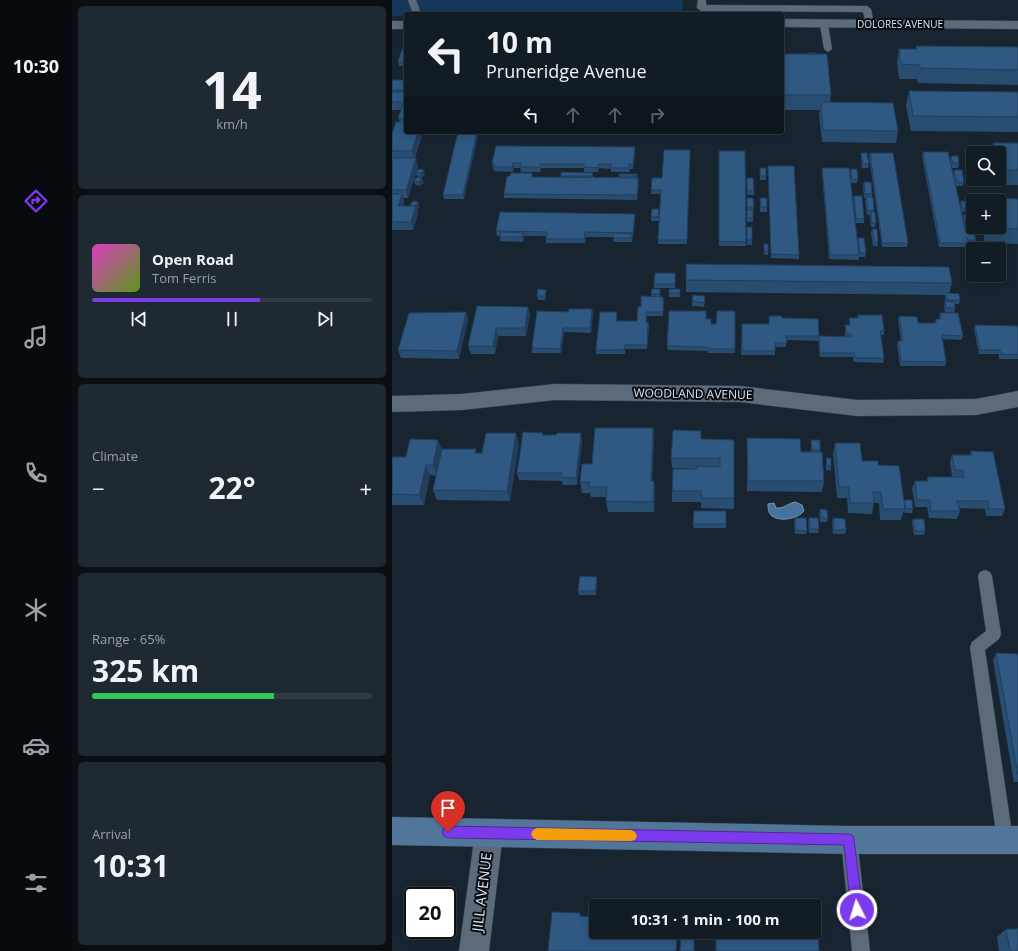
<!DOCTYPE html>
<meta charset="utf-8">
<style>
:root{--surface:#121c25;--page:#1f2932;--text:#f1f3f6;--muted:#9ca1a7;--line:#313a42;--accent:#7c3aed}
body{margin:0;font-family:"Open Sans",sans-serif;background:var(--page);color:var(--text);height:100vh;display:flex;flex-direction:column;font-size:15px;white-space:nowrap}
*{box-sizing:border-box;margin:0}
p{font-size:13px;color:var(--muted)}
.icon{flex:none;width:22px;height:22px;fill:none;stroke:currentColor;stroke-width:2;stroke-linecap:round;stroke-linejoin:round}
.map{position:relative;flex:1;overflow:hidden}
.sheet{display:flex;flex-direction:column;gap:6px;padding:6px;background:#0a0f14;width:320px}
.sheet>*{flex:none}
.banner{position:absolute;left:12px;top:12px;width:380px;height:122px;border-radius:4px;box-shadow:0 2px 10px #0003,0 0 0 1px var(--line);background:#121c25;color:var(--text);overflow:hidden}
.fabs{position:absolute;left:574px;top:146px;display:grid;gap:8px}
.fabs a{display:grid;place-items:center;width:40px;height:40px;border-radius:4px;background:var(--surface);box-shadow:0 2px 10px #0003,0 0 0 1px var(--line);font-size:20px}
.speed{position:absolute;left:12px;top:887px;display:flex;gap:8px;font-size:20px;font-weight:700;text-align:center}
.speed>*{display:grid;place-content:center;width:52px;height:52px;border-radius:50%;background:var(--surface);box-shadow:0 2px 10px #0003,0 0 0 1px var(--line);line-height:1}
.speed .limit{border:2px solid #111;border-radius:6px;background:#fff;color:#111}
.pin{position:absolute;display:grid;place-items:center;width:34px;height:34px;color:#fff;margin:-41px -17px;border-radius:50% 50% 50% 0;rotate:-45deg;box-shadow:0 0 4px #0007}
.pin .icon{rotate:45deg}
.me{position:absolute;width:44px;margin:-22px;rotate:355deg;stroke-linejoin:round;filter:drop-shadow(0 0 3px #0008)}
.turn{display:flex;align-items:center;gap:14px;height:84px;padding:0 16px;font-size:18px}
.turn .icon{width:52px;height:52px;stroke-width:2.5}
.turn b{display:block;font-size:28px;line-height:34px}
.lanes{display:flex;align-items:center;height:38px;padding:0 16px;background:#0003;justify-content:center;gap:20px;direction:ltr}
.lanes .off{opacity:.35}
.big{font-size:30px;font-weight:700;line-height:1.1}
.sheet .card{flex:1;display:flex;flex-direction:column;justify-content:center;gap:6px;min-width:0;padding:0 14px;border-radius:6px;background:var(--page)}
.sheet .dial{align-items:center;gap:0}
.dial b{font-size:52px;line-height:1}
.song{display:flex;align-items:center;gap:12px}
.cover{width:48px;height:48px;border-radius:6px;background:linear-gradient(135deg,hsl(310 70% 55%),hsl(90 70% 35%))}
.played{height:4px;border-radius:2px;background:linear-gradient(90deg,var(--accent) 60%,var(--line) 60%)}
.keys{display:flex;justify-content:space-around;direction:ltr}
.heat{display:flex;justify-content:space-between;align-items:center;font-size:22px;direction:ltr}
.charge{height:6px;border-radius:3px;background:linear-gradient(90deg,#34c759 65%,var(--line) 0)}
.trip{position:absolute;left:197px;top:899px;width:232px;height:40px;border-radius:4px;background:var(--surface);box-shadow:0 2px 10px #0003,0 0 0 1px var(--line);font-weight:700;line-height:40px;text-align:center}
main{display:flex;flex:1;min-height:0}
.dock{display:flex;flex-direction:column;width:72px;justify-content:space-around;align-items:center;background:#070b0f;color:var(--muted)}
.dock .icon{width:28px;height:28px}
.dock .active{color:var(--accent)}
.dock b{font-size:18px;color:var(--text)}
.map>svg:first-child{display:block}
</style>
<main>
<nav class="dock">
<b>10:30</b>
<svg class="icon active" aria-label="directions" viewBox="0 0 24 24"><path d="M12 3l9 9-9 9-9-9zM9 14v-3h6M13 9l2 2-2 2"/></svg>
<svg class="icon" aria-label="music" viewBox="0 0 24 24"><path d="M9 18V5l10-2v13"/><circle cx="6" cy="18" r="3"/><circle cx="16" cy="16" r="3"/></svg>
<svg class="icon" aria-label="phone" viewBox="0 0 24 24"><path d="M5 4h4l2 5-3 2q2 4 5 5l2-3 5 2v4C11 20 4 13 5 4z"/></svg>
<svg class="icon" aria-label="climate" viewBox="0 0 24 24"><path d="M12 3v18M4 7l16 10M4 17L20 7"/></svg>
<svg class="icon" aria-label="car" viewBox="0 0 24 24"><path d="M5 17H2v-5l4-1 3-4h7l3 4 3 1v5h-3M9 17h6M6 11h13"/><circle cx="7" cy="17" r="2"/><circle cx="17" cy="17" r="2"/></svg>
<svg class="icon" aria-label="filters" viewBox="0 0 24 24"><path d="M4 7h16M4 17h16"/><circle cx="9" cy="7" r="2"/><circle cx="15" cy="17" r="2"/></svg>
</nav>
<section class="sheet">
<div class="card dial"><b>14</b><p>km/h</p></div>
<div class="card">
<div class="song"><i class="cover"></i><div><b>Open Road</b><p>Tom Ferris</p></div></div>
<div class="played"></div>
<div class="keys"><svg class="icon" aria-label="previous" viewBox="0 0 24 24"><path d="M18 5L8 12l10 7zM5 5v14"/></svg><svg class="icon" aria-label="pause" viewBox="0 0 24 24"><path d="M8 5v14M16 5v14"/></svg><svg class="icon" aria-label="next" viewBox="0 0 24 24"><path d="M6 5l10 7-10 7zM19 5v14"/></svg></div>
</div>
<div class="card"><p>Climate</p>
<div class="heat"><a>−</a><b class="big">22°</b><a>+</a></div>
</div>
<div class="card"><p>Range · 65%</p><b class="big">325 km</b><div class="charge"></div></div>
<div class="card"><p>Arrival</p><b class="big">10:31</b></div>
</section>
<div class="map">
<svg width="626" height="951" viewBox="0 0 626 951">
<rect width="100%" height="100%" fill="#182531"/>
<path fill="#15385a" d="M0 0H291L290 14H14V16H0Z"/>
<path fill="#47729d" stroke="#7494b5" d="M403 502 410 505 412 511C406 519 388 522 380 516 376 513 376 508 376 504L382 503 384 508C391 509 397 503 403 502Z"/>
<g fill="none" stroke-linecap="round" stroke-linejoin="round">
<defs>
<path id="lane" d="M16 0H24L29 14H21Z
M306 0H314V5L475 6 479 9 482 24 481 26H475L471 12 309 11 305 8Z
M432 21 436 24 440 49 436 52 432 49 428 24Z
M593 570 598 572 600 576 609 634 607 639 593 650 621 840 619 846 613 848 607 846 605 840 578 647 580 642 594 631 586 576 588 572Z
M457 832 463 834 465 840 478 951H460L449 840 451 834Z"/>
<path id="street" d="M390 19 626 21V29L390 27Z
M0 21H14V29H0Z
M163 384 348 386 465 400 584 399 626 391V407L584 415 465 416 348 402 163 400 70 410 0 412V396L70 394Z
M97 819 107 823 111 833 97 951H67L83 833 87 823Z"/>
<path id="secondary" d="M0 817 457 826H626V854H457L0 845Z"/>
</defs>
<use href="#lane" stroke="#38414c" stroke-width="1"/>
<use href="#street" stroke="#38414c" stroke-width="1"/>
<use href="#secondary" stroke="#38414c" stroke-width="1"/>
<use href="#lane" fill="#5c6a79" fill-rule="evenodd"/>
<use href="#street" fill="#5c6a79" fill-rule="evenodd"/>
<use href="#secondary" fill="#527699" fill-rule="evenodd"/>
</g>
<path fill="#284d71" d="M524 46 626 47V85L526 83 525 79H507L505 63 507 49H524Z
M14 49V66H7L6 62Z
M390 54H423L439 95 438 102 506 131 504 143 430 142 427 114 428 110H390Z
M0 80H14V132H31L23 158 26 167 24 172 33 174 30 178 25 176 24 173 16 198H11L12 202 11 206H18V205L26 202 27 207 25 210 26 214 21 230H0V134L8 122 6 118 9 110H0Z
M517 91 626 93V132L519 131 514 106Z
M66 132 72 199H52L51 195Z
M109 132H242V135L109 134Z
M367 132H383L382 135 367 134Z
M601 143H626V185H603L602 181H584L583 179H607V153H582L583 146H600Z
M243 147V152L241 169H238L237 172H219V169L207 168 206 172H192V168H149L148 172H129L128 168H122L121 172 102 171 100 163Z
M298 150 295 244H266L269 194H259V190Z
M327 151 354 242V246H327Z
M531 152 558 161 559 156 567 163 566 168H560L568 205 569 201 579 208 578 212H569L570 217 571 215 579 222 578 226H572L574 232 584 240 583 244H576L575 247H547L530 156Z
M469 153 477 164 476 168H470L469 157Z
M478 153 516 243 515 247H490L477 157Z
M581 155V168L579 161Z
M376 166 407 255V259L379 258Z
M368 168 374 176V180H368Z
M430 168 466 242V238L474 253 473 257H467V256V260L437 259 430 172Z
M459 169 466 179 465 183H459L458 173Z
M562 170 572 182 571 186H564L561 174Z
M201 173V177H227V174H245V178H246L247 182 245 200 112 198V194L141 177H169V176Z
M355 178 362 191V195H355Z
M30 179 32 183 27 186 23 184 22 180Z
M472 182 480 194V197L484 223 483 227H479L478 215H475L473 201 474 198H472L471 186Z
M462 196 472 219V223H464L461 200Z
M355 198 362 207 361 211V222H355Z
M368 198 375 207V212H368Z
M591 198 626 199V244L593 243 590 227H607V201H590Z
M267 209V221H259V217Z
M243 218 240 242H222L221 237H194L193 243H154V236H132L131 242 108 241V236H105L104 231Z
M355 227 360 240V245H355Z
M480 229 486 242V246H481L479 233Z
M372 244 376 251V255H372Z
M283 273V288H262V284Z
M294 280 560 283 557 293 568 300 567 304H563V308L562 313 553 312 552 306 553 301V295L294 292Z
M260 289H268V297L272 301 271 316H255L254 322H256L257 326 255 349H233V354H204V350L225 312V321H245L249 307 259 297Z
M277 289H288V297H277Z
M154 294 153 300H146L145 296Z
M313 300 312 307 300 306V301Z
M136 307 138 315 134 336H106L103 354H79L76 346Z
M200 309 201 313 199 333 172 332 169 353H140V348L176 312Z
M343 311V353H316V351L276 350 275 346 314 319 319 324H324Z
M74 312 76 320 67 359 9 358 6 350Z
M548 313 571 336 569 340 550 339 554 362 553 366H508L505 345 506 341H509L506 320 507 316 526 323H543L544 319H548L547 317Z
M466 315 492 331V335H489L492 358 491 363 462 362 461 357H428L426 341 394 340V347H383V355H349L350 324H377V316L390 318 427 336 453 337V325H457V318H465Z
M583 325 626 326V359H607V354H587L582 329Z
M261 428 262 439 260 481H262L263 492 262 512H216L214 501V497H199L198 493H190L188 482 200 464Z
M124 433 127 444 118 501 45 500 41 490 44 476 38 475 32 505H0V457H14L46 440 50 450 85 453H90Z
M151 435H164L190 441 185 485H171L170 481 127 480 125 473Z
M355 438 409 452H419V440L428 450 432 481 430 492 355 491Z
M309 439 342 440V509L309 508V502H280V491L305 469 280 468 279 458Z
M443 443 470 461 486 465 512 502V500L521 509 520 513H513L512 510 509 520H488L487 503H482L480 514 456 513 455 498H445L441 454Z
M579 451 613 509 610 516H594L593 509 567 508 568 511 565 519 537 518 535 507H523L520 488 523 481H534L536 477H560L558 462 560 455H578Z
M434 458 439 466V470H434Z
M428 509 436 518 435 522H428L427 513Z
M334 511V528H302L301 524Z
M403 518 415 531 414 534H403L402 522Z
M417 518 427 529 426 533H417L416 522Z
M441 518 454 530 453 534H441L440 522Z
M521 519 533 531 532 535H522L520 523Z
M205 577V580L204 595H187L186 591Z
M604 653 626 654V782H622L601 660Z
M614 929 626 951H607L605 937Z"/>
<path fill="#213e5c" d="M26 132H31L22 160 20 151Z
M85 132H87L72 199 71 195Z
M243 147V152L241 169V164Z
M24 158 26 167 16 198 14 190Z
M121 163 122 168 121 172 120 167Z
M32 170 33 174 30 178 29 173Z
M246 178 247 182 245 200V195Z
M30 179 32 183 27 186 26 182Z
M10 194 12 202 9 214 6 206Z
M26 202 27 207 25 210 26 214 21 230 19 222 24 206Z
M243 214V218L241 237V233Z
M193 232 194 237 193 243 192 239Z
M131 233 132 237 131 242 130 237Z
M136 307 138 315 134 336 133 328Z
M200 309 201 313 199 333 198 328Z
M74 312 76 320 67 359 65 351Z
M256 322 257 326 255 349V345Z
M104 328 106 336 103 354 101 346Z
M171 328 172 332 169 353 168 349Z
M261 428 262 439 259 492V481Z
M124 433 127 444 118 501 115 491Z
M189 433 190 441 185 485 184 478Z
M46 440 50 451 45 476 41 465Z
M34 465 38 475 32 505 27 495Z
M262 481 263 492 262 512 261 502Z
M205 577V580L204 595 203 591Z"/>
<path fill="#2f5983" stroke="#213e5c" d="M524 46 626 47V70L528 68V65L509 64 507 49H525Z
M10 49H14V62H6Z
M416 53H423V54H416Z
M390 54H435L439 95H390Z
M0 80H14V90H0Z
M517 91 626 92V117L521 116Z
M0 92H14V118H6L12 102H0Z
M429 102 501 103 506 131 431 130Z
M4 122H14V132H26L20 151H0V134Z
M66 132H85L71 195H51Z
M601 143H626V170H608L607 168V153H585L583 146H602Z
M104 146 243 147 241 164H237V168H219V164H206V168L192 167V164H148L147 167H128L129 163H121L120 167H101L102 163H100Z
M272 150H298L295 240H266L269 190H259L260 178H270Z
M327 151H353L354 242 327 241Z
M531 152H556L574 232H582L584 240H576L575 238 576 243H548Z
M469 153H475L477 164H471Z
M478 153H501L516 243H490Z
M559 156H566L567 163H561Z
M0 158H24L14 190H0Z
M376 166H402L407 255 379 254Z
M368 168H374V176H368Z
M430 168H457L467 255H438Z
M27 169 32 170 29 173 24 172Z
M459 169H465L466 179H460Z
M562 170H570L572 182H565Z
M169 172 201 173 200 176H169Z
M119 173H140V177L246 178 245 195 112 194 115 176H118Z
M227 174H245V176H227Z
M26 177 30 179 26 182 22 180Z
M355 178H361L362 191 355 190Z
M472 182H479L480 194H473Z
M0 194H10L6 206H24L19 222H0Z
M462 196H470L472 219H464Z
M474 197H481L482 210 476 211Z
M355 198H361L362 207H355Z
M368 198H375V207H369Z
M591 198 626 199V229L598 228 597 227H607V201H592Z
M21 201 26 202 23 206 18 205Z
M569 201 578 202 579 208H570Z
M260 209H267L266 217H259Z
M355 210H361V218H355Z
M108 212 243 214 241 233 193 232 192 239H154L155 232 104 231Z
M479 212H483L484 223H480Z
M571 215H577L579 222H573Z
M355 227H360V240H355Z
M480 229H485L486 242H482Z
M109 232 131 233 130 237H108Z
M222 233 240 234V238H221Z
M466 238H472L474 253H468Z
M372 244H376V251H372Z
M294 264 557 267 560 283 294 280Z
M263 273H283V284H262Z
M146 289 154 290 153 296H145Z
M260 289H268V294H259Z
M277 289H288V293H277Z
M554 293 567 294 568 300H555Z
M301 295 313 296 312 303 300 301Z
M249 296 271 297V312H254V322H256L255 345H233L232 350H204L208 312H225L224 321H245L246 307H249Z
M553 301 562 302 563 308H554Z
M85 306 136 307 133 328H104L101 346H76Z
M177 309H200L198 328H171L168 349 140 348 145 311 176 312Z
M277 311H314V319H319V324H324L325 311H343V349H316V347L275 346Z
M74 312 65 351 6 350 17 313Z
M548 313H566L571 336 550 335 554 362 509 361 506 341H511L507 316 525 317 526 323H544V319H549Z
M466 315H490L492 331H488L492 358H463L462 353H428L427 336 459 337V334L454 333 453 325H458L457 318H466Z
M377 316H390V318L426 319 427 336H394L395 343H383V351H350V324H377Z
M583 325 626 326V355L609 354 608 350H588Z
M203 428H261L259 481H262L261 502 214 501 215 487H197L198 482H188L190 464H200Z
M281 430 309 431V439L342 440V498H309V491H280L281 469H305V466L328 467V458H279Z
M131 432 151 433 150 435H164L165 433H189L184 478 169 477 170 473H125Z
M94 433H124L115 491 41 490 50 449H84L83 453H90Z
M355 438 408 439 409 452H430L432 481H356Z
M18 439 46 440 41 465H34L27 495 0 494V457H14Z
M419 440H428V450H420Z
M443 443H468L470 461H486V465L507 466 513 509H491L489 492H481L482 503H458L457 487H447Z
M579 451 601 452 613 509H597L596 501H565L568 511H539L538 500H525L523 481H536V477H572L571 470H563L560 455H580Z
M434 458H439V466H435Z
M512 500H520L521 509H514Z
M428 509 435 510 436 518H429Z
M302 511H334V524H301Z
M403 518H414L415 531 403 530Z
M417 518H426L427 529H418Z
M441 518 453 519 454 530H442Z
M521 519H532L533 531H523Z
M188 576 205 577 203 591H186Z
M604 653 626 654V775Z
M160 912 188 913V916L204 917V932H285L284 951H156Z
M422 926H426L427 951H324V932H422Z
M614 929H626V951H618Z
M289 932H302V951H288Z"/>
<path fill="#7c3aed" stroke="#51269a" d="M56 826 457 834 461 836 462 840 471 910 469 914 465 916 460 914 459 910 452 845 56 838 52 836 50 832 52 828Z"/>
<path fill="#f59e0b" d="M145 828 239 830 243 832 245 836 243 840 239 841 145 840 141 838 139 834 141 830Z"/>
<g text-anchor="middle" stroke-width="4" stroke-linejoin="round" paint-order="stroke">
<g font-size="10" fill="#dce4ed" stroke="#080d13">
<text x="508" y="28">DOLORES AVENUE</text>
</g>
<g font-size="12" fill="#dce4ed" stroke="#080d13">
<text transform="translate(301 394) rotate(1)" y="4">WOODLAND AVENUE</text>
</g>
<g font-size="14" fill="#dce4ed" stroke="#080d13">
<text transform="translate(90 892) rotate(-83)" y="5">JILL AVENUE</text>
</g>
</g>
</svg>
<div class="fabs">
<a><svg class="icon" aria-label="search" viewBox="0 0 24 24"><circle cx="10" cy="10" r="6"/><path d="M15 15l6 6"/></svg></a>
<a>+</a>
<a>−</a>
</div>
<div class="speed"><div class="limit">20</div></div>
<div class="pin" style="left:56px;top:832px;background:#d93025"><svg class="icon" aria-label="arrive" viewBox="0 0 24 24"><path d="M6 21V4h12l-3 4 3 4H6"/></svg></div>
<svg class="me" style="left:465px;top:910px" viewBox="-20 -20 40 40"><circle r="17" fill="#7c3aed" stroke="#fff" stroke-width="3"/><path d="M0-11L8 9 0 5-8 9z" fill="#fff"/></svg>
<div class="trip">10:31 · 1 min · 100 m</div>
<div class="banner">
<div class="turn"><svg class="icon" aria-label="left" viewBox="0 0 24 24"><path d="M17 20v-9H6M10 6l-5 5 5 5"/></svg><div><b>10 m</b>Pruneridge Avenue</div></div>
<div class="lanes"><svg class="icon" aria-label="left" viewBox="0 0 24 24"><path d="M17 20v-9H6M10 6l-5 5 5 5"/></svg><svg class="icon off" aria-label="ahead" viewBox="0 0 24 24"><path d="M12 20V5M6 11l6-6 6 6"/></svg><svg class="icon off" aria-label="ahead" viewBox="0 0 24 24"><path d="M12 20V5M6 11l6-6 6 6"/></svg><svg class="icon off" aria-label="right" viewBox="0 0 24 24"><path d="M7 20v-9h11M14 6l5 5-5 5"/></svg></div>
</div>
</div>
</main>
